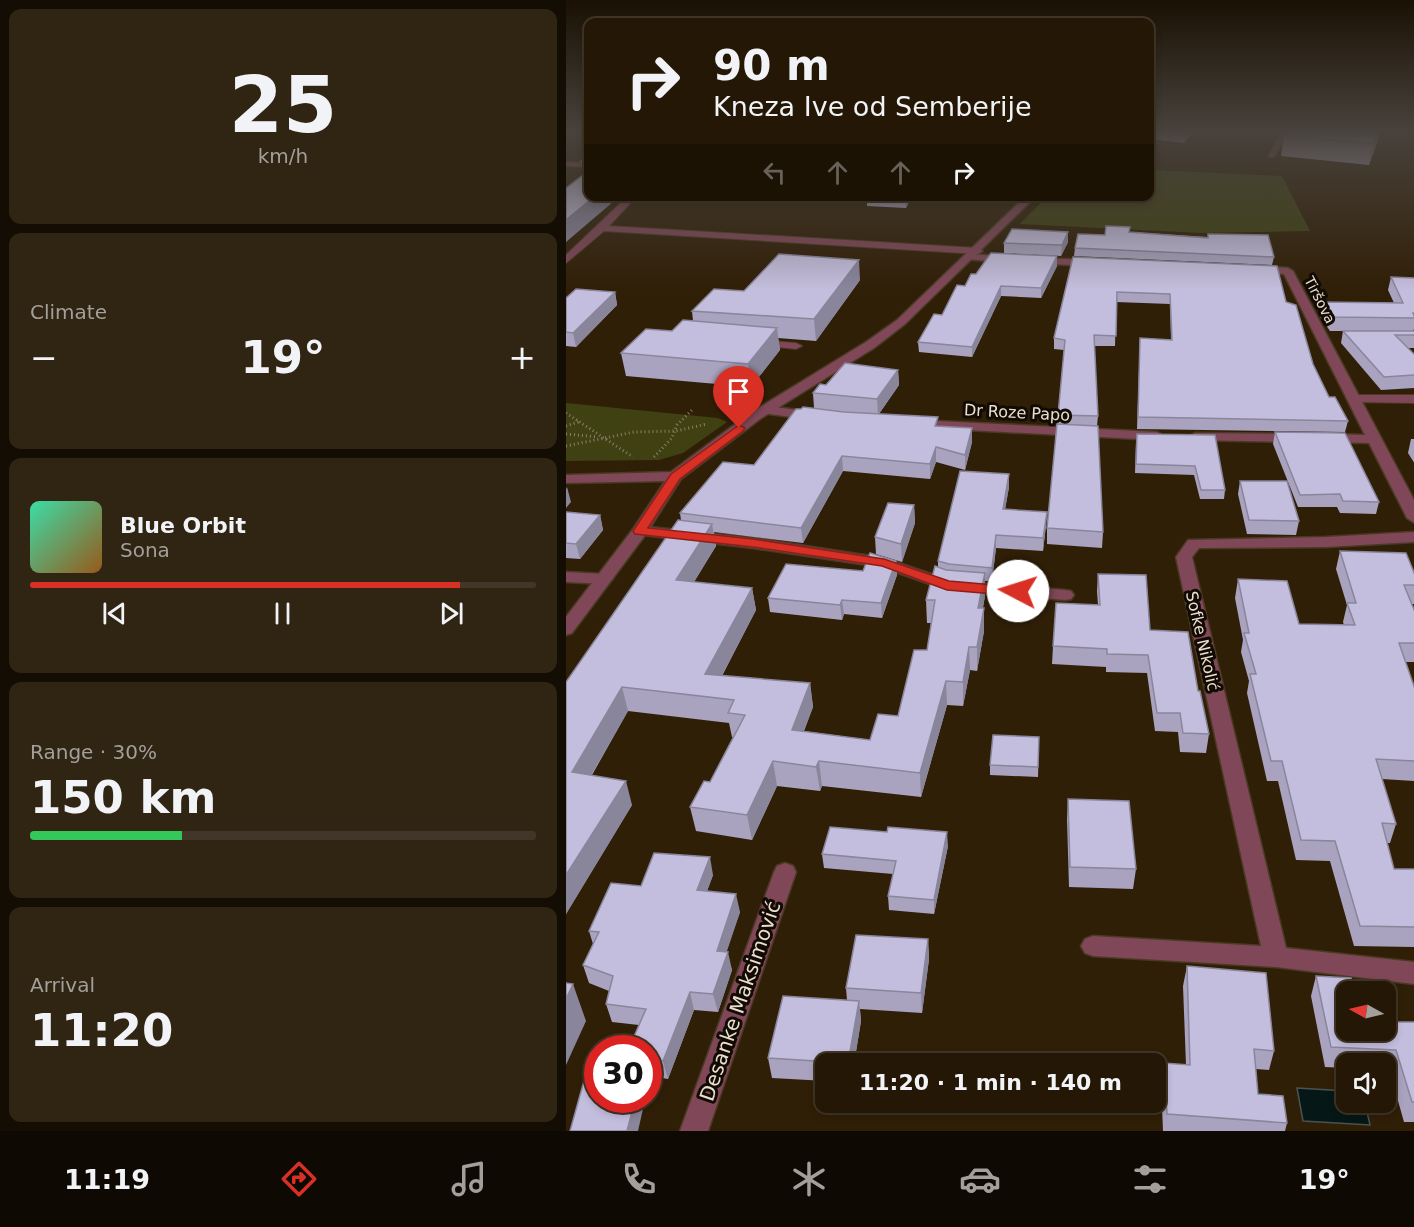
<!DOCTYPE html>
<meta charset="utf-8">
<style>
:root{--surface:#241705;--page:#302413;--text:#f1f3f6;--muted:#a39f9a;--line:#413627;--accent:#d93025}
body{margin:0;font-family:"DejaVu Sans",sans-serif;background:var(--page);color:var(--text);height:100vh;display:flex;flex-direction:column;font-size:22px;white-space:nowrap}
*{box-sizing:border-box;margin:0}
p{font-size:20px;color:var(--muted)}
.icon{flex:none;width:33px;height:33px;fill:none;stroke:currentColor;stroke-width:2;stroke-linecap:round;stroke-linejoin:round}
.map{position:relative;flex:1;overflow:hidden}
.details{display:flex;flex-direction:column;gap:9px;padding:9px;background:#140d03;width:566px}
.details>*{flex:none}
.guide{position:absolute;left:18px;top:18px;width:570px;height:183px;border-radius:12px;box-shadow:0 3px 9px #0003,0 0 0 2px var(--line);background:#241705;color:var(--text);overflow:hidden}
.needle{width:39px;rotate:278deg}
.controls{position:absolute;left:770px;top:981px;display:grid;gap:12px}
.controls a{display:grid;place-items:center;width:60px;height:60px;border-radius:12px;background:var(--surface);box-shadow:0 3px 9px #0003,0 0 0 2px var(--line);font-size:30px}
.speed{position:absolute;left:18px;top:1035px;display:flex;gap:12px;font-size:30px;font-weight:700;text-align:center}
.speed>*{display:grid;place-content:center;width:78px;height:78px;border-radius:50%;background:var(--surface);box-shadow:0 3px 9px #0003,0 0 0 2px var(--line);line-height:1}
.speed .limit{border:9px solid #d22;background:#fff;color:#111}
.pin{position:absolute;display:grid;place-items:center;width:51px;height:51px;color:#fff;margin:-62px -26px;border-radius:50% 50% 50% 0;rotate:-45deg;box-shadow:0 0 6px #0007}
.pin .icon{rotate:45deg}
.me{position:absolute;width:66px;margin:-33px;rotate:275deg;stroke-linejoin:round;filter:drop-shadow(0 0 4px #0008)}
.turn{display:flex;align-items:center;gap:21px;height:126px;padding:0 30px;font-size:27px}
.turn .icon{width:78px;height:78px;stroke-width:2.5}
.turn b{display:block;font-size:42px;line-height:51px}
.lanes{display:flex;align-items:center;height:57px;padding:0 30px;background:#0003;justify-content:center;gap:30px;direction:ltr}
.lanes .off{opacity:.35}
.big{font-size:45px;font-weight:600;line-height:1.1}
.details .card{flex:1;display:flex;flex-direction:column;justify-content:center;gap:9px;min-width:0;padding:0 21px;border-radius:12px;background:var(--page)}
.details .dial{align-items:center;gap:0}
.dial b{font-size:78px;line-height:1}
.song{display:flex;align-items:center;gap:18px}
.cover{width:72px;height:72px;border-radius:9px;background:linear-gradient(135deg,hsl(160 70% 55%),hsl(30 70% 35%))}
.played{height:6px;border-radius:3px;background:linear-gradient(90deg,var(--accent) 85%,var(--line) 85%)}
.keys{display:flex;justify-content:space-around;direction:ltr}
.heat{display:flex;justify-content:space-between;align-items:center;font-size:33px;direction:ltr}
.charge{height:9px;border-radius:4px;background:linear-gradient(90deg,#34c759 30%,var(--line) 0)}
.trip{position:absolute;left:249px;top:1053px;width:351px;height:60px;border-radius:12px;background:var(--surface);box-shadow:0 3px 9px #0003,0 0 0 2px var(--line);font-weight:600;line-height:60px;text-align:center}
.tabs{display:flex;height:96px;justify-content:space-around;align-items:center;background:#0e0902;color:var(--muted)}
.tabs .icon{width:42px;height:42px}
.tabs .active{color:var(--accent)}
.tabs b{font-size:27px;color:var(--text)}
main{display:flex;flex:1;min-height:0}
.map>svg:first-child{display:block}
</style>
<main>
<section class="details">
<div class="card dial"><b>25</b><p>km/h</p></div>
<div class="card"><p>Climate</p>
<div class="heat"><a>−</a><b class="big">19°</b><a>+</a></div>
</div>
<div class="card">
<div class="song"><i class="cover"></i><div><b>Blue Orbit</b><p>Sona</p></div></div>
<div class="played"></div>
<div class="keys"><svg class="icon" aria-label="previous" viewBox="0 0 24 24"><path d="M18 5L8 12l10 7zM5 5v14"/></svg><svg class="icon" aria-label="pause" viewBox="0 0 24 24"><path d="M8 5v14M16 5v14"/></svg><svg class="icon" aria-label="next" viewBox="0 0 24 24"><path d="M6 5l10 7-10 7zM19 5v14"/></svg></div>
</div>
<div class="card"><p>Range · 30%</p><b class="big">150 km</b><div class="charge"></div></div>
<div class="card"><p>Arrival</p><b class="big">11:20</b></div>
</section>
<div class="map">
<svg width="849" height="1131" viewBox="0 0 849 1131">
<rect width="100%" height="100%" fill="#301f07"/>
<path fill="#3f4113" d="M584 170 716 176 744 231 635 233 454 224 480 197 584 196Z
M0 403 152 418 161 422 117 453 93 460 0 461Z"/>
<path fill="#061717" stroke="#4a534f" stroke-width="1.5" d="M731 1088 780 1091V1102L799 1103 804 1125 737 1121Z"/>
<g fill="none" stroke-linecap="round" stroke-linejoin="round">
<defs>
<path id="service" d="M716 131H723L708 157H702Z
M0 162 22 163V167L0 166Z
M62 196H71L43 226 412 248 417 251 412 254 38 231 0 263V255Z
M194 340 230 343 236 346 230 349 190 345 188 343Z
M788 395H849V403L784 402V396Z"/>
<path id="minor" d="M405 254 443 257 448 260 443 263 401 259 400 257Z
M469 258 527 260 532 263 527 266 465 263V259Z
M691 266 722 268 727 271 849 502V523L841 518 803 443 761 442 754 438 761 434 799 435 718 274 687 271 686 269Z
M201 406 247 412 254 416 247 420 196 413 194 410Z
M350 420 591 432 598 436 591 440 345 427 343 424 345 421Z
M629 433 729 434 736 438 729 442 624 440 622 437Z
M74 526 187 538 318 558 383 580 499 590 505 591 508 595 505 599 499 600 381 590 315 567 187 548 68 534 66 531Z
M849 532V542L760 547 633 548 626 557 720 948 849 962V984L710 967 527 956 519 953 515 946 519 939 527 936 695 946 610 557 622 540 760 537Z
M0 572 39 574 47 579 39 584 0 582Z
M219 863 227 866 230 872 142 1131H114L208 872 211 866Z"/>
<path id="tertiary" d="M460 196H470L339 324 308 348 194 419 115 479 80 534 6 633 0 635V617L67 529 99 481 0 483V475L105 472 184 413 300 342 331 320Z"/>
</defs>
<use href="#service" stroke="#4a3a23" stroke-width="2"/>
<use href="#minor" stroke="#4a3a23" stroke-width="3"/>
<use href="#tertiary" stroke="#4a3a23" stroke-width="3"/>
<path stroke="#8b7d69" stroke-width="3" stroke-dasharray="1 3" stroke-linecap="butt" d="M0 413 67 457
M0 426 15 421
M0 434 32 437
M0 446 68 432 110 431 141 424
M88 457 106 438 111 425 126 410"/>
<use href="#service" fill="#7f4757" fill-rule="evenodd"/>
<use href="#minor" fill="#7f4757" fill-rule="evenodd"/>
<use href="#tertiary" fill="#7f4757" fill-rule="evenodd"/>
</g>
<path fill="#a9a3bf" d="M584 131H629L618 143 584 139Z
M718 135 813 137 803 165 715 156Z
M22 155V196L15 161Z
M301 196H346L340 208 301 206Z
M564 232 642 237V234L708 257 706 265 508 256 509 248Z
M502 242 495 256 438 253V243Z
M507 257 720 302 747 364 763 397 782 421 779 432 571 429 574 338 605 340 604 304 550 302 549 346H528L532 416 531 426 537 532 536 548 481 544V528L498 350 488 349V338Z
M491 266 475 298 435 296 406 357 353 352 352 342 376 315 399 286 410 274Z
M825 277 849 278V327L847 331H849V348H842L849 355V388L815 390 775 343 777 331H764L753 315 755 302 828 303 822 290Z
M294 280 250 341 212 338 214 350 185 387 60 376 55 353 127 321 126 311 178 291Z
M49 292 51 305 10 347 0 346V298Z
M332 370 333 385 313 414 372 426 406 442 399 470 370 462 364 479 277 471 237 543 148 532 150 546 128 582 186 588 190 610 156 676 244 683 247 707 238 731 304 740 332 716 361 650 365 623H361L360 600 372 567V561L443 474V487L439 509 480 525 477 551 430 548 426 581H419V596L417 608 418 631 411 671 404 670 397 706 381 705 355 797 256 786 254 791 211 786 186 840 130 831 124 807 144 782 167 737H166L163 723 62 711 26 775 66 805 0 914V682L115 520 114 513 188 465 235 409 248 408 247 393 260 385Z
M709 432 813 502 810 514 774 513 771 507H732L707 444Z
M649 435 659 490 658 499H634L628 475 569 473 570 442Z
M845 439H849V464L842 453Z
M674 481 733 521 730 535 681 534 672 494Z
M348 505 349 523 336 562 310 554 309 537Z
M0 512 34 515 37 530 14 559 0 558Z
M774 551 849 575V602L848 604H845L849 612V662H839L849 689V781L816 779 830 824 824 843H821L828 869H849V947L788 946 764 861 730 860 712 781H701L681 693 683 681 675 652 677 640 669 598 672 579 733 624 778 625 777 622 781 605 770 569Z
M330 561 331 575 316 618 278 614 276 620 204 612 202 598Z
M532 574 584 630 632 691 643 734 640 753 614 752 612 732 589 731 581 673 540 672V667L486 664 487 646 532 605 531 591Z
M473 737 472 777 424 775V765Z
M502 799 570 869 567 889 503 887 501 819Z
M382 846 368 914 323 910 322 896 327 874 258 868 256 854Z
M147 875 141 891 174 912 160 952 166 970 152 1012 128 1010 102 1079 85 1076 82 1087V1048L73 1025 46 1022 40 1004 43 991 23 983 17 965 27 944 23 931 75 886Z
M362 939 363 959 356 1013 294 1009 295 1021 288 1064H260V1081L206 1078 202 1058 281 1000 280 988Z
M621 966 708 1051 703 1070 690 1069 692 1094 721 1123 719 1131H597L595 1083 598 1063 620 1065 617 986Z
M750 976 780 1030 849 1022V1122H838L823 1069H819V1064H780V1068L759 1067 745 996Z"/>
<path fill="#89859b" d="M621 131H629L618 143 619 133Z
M812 131H814L813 137 803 165 807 144Z
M29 196H54L0 242V220Z
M339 196H346L340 208Z
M502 232V242L495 256 496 245Z
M491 256V266L475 298V288Z
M293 260 294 280 250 341 248 319Z
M435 286V296L406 357V347Z
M49 292 51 305 10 347 7 333Z
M211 328 214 350 185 387 182 364Z
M332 370 333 385 312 415 311 399Z
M406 428V442L399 470V455Z
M370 447V462L364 479V464Z
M276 456 277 471 237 543 235 528Z
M443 474V487L437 522V509Z
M1 487 5 502 0 508V489Z
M348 505 349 523 336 562 335 544Z
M481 512 480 525 477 551V538Z
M34 515 37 530 14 559 10 544Z
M146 524 150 546 115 603 110 580Z
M430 535V548L426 581V568Z
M330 561 331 575 316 618 315 603Z
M419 573V596L412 631V608Z
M186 588 190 610 144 698 139 674Z
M276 600 278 614 276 620 274 605Z
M418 608V631L411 671V647Z
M403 647 404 670 397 706V682Z
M380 681 381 705 355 797 354 773Z
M244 683 247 707 229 754 226 730Z
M56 687 62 711 13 796 6 772Z
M207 761 211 786 186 840 181 815Z
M253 761 256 786 254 791 250 767Z
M60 781 66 805 0 914V875Z
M381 832 382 846 368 914V900Z
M144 857 147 875 135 908 131 890Z
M170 894 174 912 155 969 151 951Z
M362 939 363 959 356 1013 355 993Z
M162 952 166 970 152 1012 147 994Z
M7 984 20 1021 0 1065V999Z
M124 992 128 1010 102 1079 97 1061Z
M293 1001 295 1021 288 1064H282Z
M82 1068 85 1076 82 1087Z
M69 1100H79L72 1131H61Z"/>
<path fill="#c4bede" stroke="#89859b" stroke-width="1.5" d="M600 131H621L619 133Z
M721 131H812L807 144 718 135Z
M22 155V161H15Z
M22 171V196H29L0 220V188Z
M540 226 564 227 563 232 642 238V234L702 235 708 257 509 248 512 234 539 235Z
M446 229 502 232 496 245 438 243Z
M425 253 491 256 475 288 435 286 406 347 352 342 368 314 376 315 391 285 399 286 405 274H410Z
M213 254 293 260 248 319 126 311 148 289 178 291Z
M507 257 711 266 720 302 730 305 747 364 763 397H769L782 421 572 417 574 338 606 340 604 294 551 292 550 336 528 335 532 416 492 415 499 340 488 338Z
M825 277 849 278V313H847L849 318 766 317 755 302 837 303Z
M10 289 49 292 7 333 0 332V298Z
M117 320 211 328 182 364 55 353 80 329 106 331Z
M777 331H849V335H829L849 355V375L818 377Z
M279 363 332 370 311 399 247 393 254 384 260 385Z
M237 407 278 412 372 417 369 426 406 428 399 455 370 447 364 464 276 456 235 528 114 513 157 462 188 465 230 409H235Z
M491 424 532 426 537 532 481 528Z
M709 432 779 433 813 502 777 501 774 494 734 495Z
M571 434 649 435 659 490H635L629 466 570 464Z
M394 471 443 474 437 509 481 512 477 538 430 535 426 568 383 564 372 561Z
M674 481H721L733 521 683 520Z
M322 503 348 505 335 544 309 537Z
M0 512 34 515 10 544 0 543Z
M112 520 146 524 110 580 186 588 139 674 244 683 226 730 304 740 312 714 332 716 348 650H361L369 600H360L369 566 380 570 419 573 412 608H418L411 647H403L397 682 380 681 354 773 253 761 250 767 207 761 181 815 124 807 138 781 144 782 179 715 162 713 168 700 56 687 6 772 60 781 0 875V682Z
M774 551 840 553 849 575V585H838L849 612V643H833L849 689V761L810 759 830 824 816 823 828 869H849V927L794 926 769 841 735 840 716 761H705L684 674H690L678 633H683L672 579 721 581 733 624 789 625 781 603H790Z
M304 553 330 561 315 603 276 600 274 605 202 598 220 564 297 571Z
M532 574 580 575 584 630 622 632 632 691H634L643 734 617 733 614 713H591L582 655 541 654V649L487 646 490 603 534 605Z
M427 735 473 737 472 767 424 765Z
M502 799 563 801 570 869 504 867Z
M264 827 321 832 322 827 381 832 368 900 322 896 330 861 256 854Z
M88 853 144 857 131 890 170 894 151 951 162 952 147 994 124 992 97 1061 82 1059V1048H63L80 1009 40 1004 47 976 17 965 33 932 23 931 45 883 75 886Z
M290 935 362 939 355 993 280 988Z
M621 966 700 973 708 1051 688 1049 692 1094 717 1096 721 1123 601 1114 598 1063 624 1065Z
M750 976 785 978 788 992H780V1030H819V1022H849V1102H846L830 1050 765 1047Z
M0 983 7 984 0 999Z
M217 996 293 1001 282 1063 202 1058Z
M21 1070H32V1100H69L61 1131H4Z"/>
<linearGradient id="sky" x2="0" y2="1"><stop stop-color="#1a1104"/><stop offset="0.45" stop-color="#48423c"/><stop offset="1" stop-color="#48423c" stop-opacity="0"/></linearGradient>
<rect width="849" height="290" fill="url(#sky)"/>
<path fill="#d93025" stroke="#8d1f18" stroke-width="1.5" d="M173 425 179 428 177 431 114 479 82 528 187 539 318 559 383 581 452 587 459 591 452 596 381 590 316 566 187 547 69 534 67 531 105 474Z"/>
<g text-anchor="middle" stroke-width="6" stroke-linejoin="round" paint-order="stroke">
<g font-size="14" fill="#eadfd1" stroke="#120b03">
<text transform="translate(754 300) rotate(63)" y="5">Tiršova</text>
</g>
<g font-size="16" fill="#eadfd1" stroke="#120b03">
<text transform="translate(451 412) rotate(3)" y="6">Dr Roze Papo</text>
<text transform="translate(637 641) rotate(77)" y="6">Sofke Nikolić</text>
</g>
<g font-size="20" fill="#eadfd1" stroke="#120b03">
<text transform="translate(174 1001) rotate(-71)" y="7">Desanke Maksimović</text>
</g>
</g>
</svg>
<div class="controls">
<a><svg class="needle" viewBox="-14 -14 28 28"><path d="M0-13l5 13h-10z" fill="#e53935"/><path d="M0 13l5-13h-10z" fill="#a39f9a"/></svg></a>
<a><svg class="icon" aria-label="sound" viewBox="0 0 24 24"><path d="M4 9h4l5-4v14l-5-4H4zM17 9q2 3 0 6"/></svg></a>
</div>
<div class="speed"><div class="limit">30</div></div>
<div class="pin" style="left:173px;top:428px;background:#d93025"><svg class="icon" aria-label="arrive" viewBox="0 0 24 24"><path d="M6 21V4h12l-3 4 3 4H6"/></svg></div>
<svg class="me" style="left:452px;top:591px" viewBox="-20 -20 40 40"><circle r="19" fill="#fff"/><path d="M0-13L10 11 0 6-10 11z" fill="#d93025"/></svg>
<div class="trip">11:20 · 1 min · 140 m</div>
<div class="guide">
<div class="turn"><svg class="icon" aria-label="right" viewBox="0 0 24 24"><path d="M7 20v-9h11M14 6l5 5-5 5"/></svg><div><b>90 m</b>Kneza Ive od Semberije</div></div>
<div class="lanes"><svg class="icon off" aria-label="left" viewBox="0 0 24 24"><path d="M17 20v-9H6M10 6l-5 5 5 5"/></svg><svg class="icon off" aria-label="ahead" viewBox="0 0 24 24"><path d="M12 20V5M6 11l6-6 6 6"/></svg><svg class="icon off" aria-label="ahead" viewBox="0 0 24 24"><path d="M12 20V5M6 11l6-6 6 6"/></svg><svg class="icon" aria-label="right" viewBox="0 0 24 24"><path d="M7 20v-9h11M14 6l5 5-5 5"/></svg></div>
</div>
</div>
</main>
<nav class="tabs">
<b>11:19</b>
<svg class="icon active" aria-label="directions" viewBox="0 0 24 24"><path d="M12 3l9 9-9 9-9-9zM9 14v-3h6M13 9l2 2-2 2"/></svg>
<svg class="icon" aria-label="music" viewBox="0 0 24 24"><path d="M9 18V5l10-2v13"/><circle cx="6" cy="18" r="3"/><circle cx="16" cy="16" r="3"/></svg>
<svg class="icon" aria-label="phone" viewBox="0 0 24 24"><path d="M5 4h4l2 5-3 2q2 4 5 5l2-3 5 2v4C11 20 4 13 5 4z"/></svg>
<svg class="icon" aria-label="climate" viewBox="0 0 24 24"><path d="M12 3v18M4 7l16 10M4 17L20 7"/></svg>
<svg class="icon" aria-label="car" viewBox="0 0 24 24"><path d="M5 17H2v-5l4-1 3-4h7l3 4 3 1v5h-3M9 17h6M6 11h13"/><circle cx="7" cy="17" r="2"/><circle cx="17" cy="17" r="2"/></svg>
<svg class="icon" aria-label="filters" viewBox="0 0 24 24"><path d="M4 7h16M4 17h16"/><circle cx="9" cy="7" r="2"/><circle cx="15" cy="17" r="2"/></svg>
<b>19°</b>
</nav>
